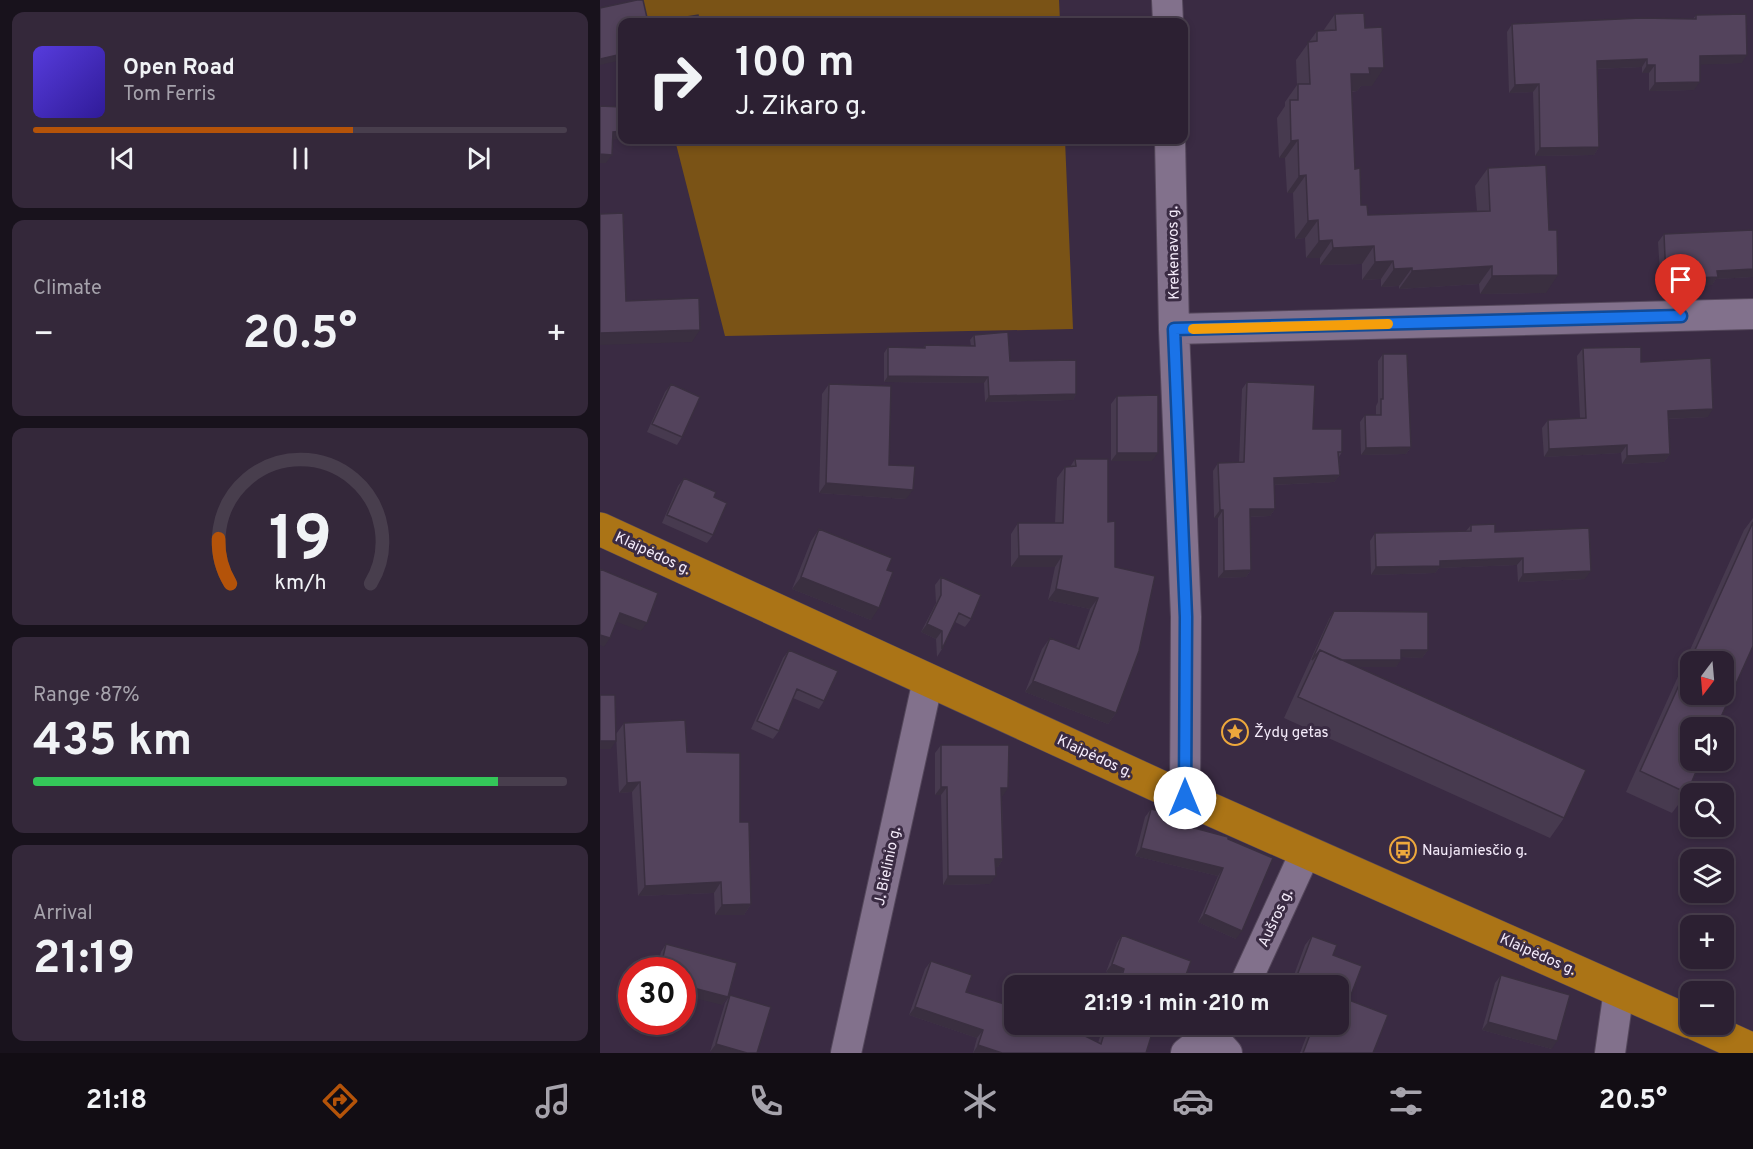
<!DOCTYPE html>
<meta charset="utf-8">
<style>
:root{--surface:#2c2032;--page:#34283a;--text:#f1f3f6;--muted:#a6a3ac;--line:#483e4d;--accent:#b45309}
body{margin:0;font-family:Overpass,sans-serif;background:var(--page);color:var(--text);height:100vh;display:flex;flex-direction:column;font-size:22px;white-space:nowrap}
*{box-sizing:border-box;margin:0}
p{font-size:20px;color:var(--muted)}
.icon{flex:none;width:33px;height:33px;fill:none;stroke:currentColor;stroke-width:2;stroke-linecap:round;stroke-linejoin:round}
.map{position:relative;flex:1;overflow:hidden}
.drawer{display:flex;flex-direction:column;gap:12px;padding:12px;background:#18121c;width:600px}
.drawer>*{flex:none}
.banner{position:absolute;left:18px;top:18px;width:570px;height:126px;border-radius:12px;box-shadow:0 3px 9px #0003,0 0 0 2px var(--line);background:#2c2032;color:var(--text);overflow:hidden}
.needle{width:39px;rotate:196deg}
.fabs{position:absolute;left:1080px;top:651px;display:grid;gap:12px}
.fabs a{display:grid;place-items:center;width:54px;height:54px;border-radius:12px;background:var(--surface);box-shadow:0 3px 9px #0003,0 0 0 2px var(--line);font-size:30px}
.speed{position:absolute;left:18px;top:957px;display:flex;gap:12px;font-size:30px;font-weight:700;text-align:center}
.speed>*{display:grid;place-content:center;width:78px;height:78px;border-radius:50%;background:var(--surface);box-shadow:0 3px 9px #0003,0 0 0 2px var(--line);line-height:1}
.speed .limit{border:9px solid #d22;background:#fff;color:#111}
.pin{position:absolute;display:grid;place-items:center;width:51px;height:51px;color:#fff;margin:-62px -26px;border-radius:50% 50% 50% 0;rotate:-45deg;box-shadow:0 0 6px #0007}
.pin .icon{rotate:45deg}
.me{position:absolute;width:66px;margin:-33px;rotate:0deg;stroke-linejoin:round;filter:drop-shadow(0 0 4px #0008)}
.turn{display:flex;align-items:center;gap:21px;height:126px;padding:0 18px;font-size:27px}
.turn .icon{width:78px;height:78px;stroke-width:2.5}
.turn b{display:block;font-size:42px;line-height:51px}
.big{font-size:45px;font-weight:700;line-height:1.1}
.drawer .widget{flex:1;display:flex;flex-direction:column;justify-content:center;gap:9px;min-width:0;padding:0 21px;border-radius:12px;background:var(--page)}
.drawer .dial{align-items:center;gap:0}
.dial svg{height:156px;overflow:visible;fill:none;stroke:var(--line);stroke-width:7;stroke-linecap:round;text-anchor:middle}
.dial text{fill:var(--text);stroke:none}
.song{display:flex;align-items:center;gap:18px}
.cover{width:72px;height:72px;border-radius:9px;background:linear-gradient(135deg,hsl(250 70% 55%),hsl(250 70% 35%))}
.played{height:6px;border-radius:3px;background:linear-gradient(90deg,var(--accent) 60%,var(--line) 60%)}
.keys{display:flex;justify-content:space-around;direction:ltr}
.heat{display:flex;justify-content:space-between;align-items:center;font-size:33px;direction:ltr}
.charge{height:9px;border-radius:4px;background:linear-gradient(90deg,#34c759 87%,var(--line) 0)}
.trip{position:absolute;left:404px;top:975px;width:345px;height:60px;border-radius:12px;background:var(--surface);box-shadow:0 3px 9px #0003,0 0 0 2px var(--line);font-weight:700;line-height:60px;text-align:center}
.dock{display:flex;height:96px;justify-content:space-around;align-items:center;background:#120d14;color:var(--muted)}
.dock .icon{width:42px;height:42px}
.dock .selected{color:var(--accent)}
.dock b{font-size:27px;color:var(--text)}
main{display:flex;flex:1;min-height:0}
.map>svg:first-child{display:block}
</style>
<main>
<section class="drawer">
<div class="widget">
<div class="song"><i class="cover"></i><div><b>Open Road</b><p>Tom Ferris</p></div></div>
<div class="played"></div>
<div class="keys"><svg class="icon" aria-label="previous" viewBox="0 0 24 24"><path d="M18 5L8 12l10 7zM5 5v14"/></svg><svg class="icon" aria-label="pause" viewBox="0 0 24 24"><path d="M8 5v14M16 5v14"/></svg><svg class="icon" aria-label="next" viewBox="0 0 24 24"><path d="M6 5l10 7-10 7zM19 5v14"/></svg></div>
</div>
<div class="widget"><p>Climate</p>
<div class="heat"><a>−</a><b class="big">20.5°</b><a>+</a></div>
</div>
<div class="widget dial"><svg viewBox="0 0 100 80">
<path d="M14 69A42 42 0 1 1 86 69"/>
<path d="M14 69A42 42 0 0 1 8 46" stroke="#b45309"/>
<text x="50" y="56" font-size="32" font-weight="700">19</text>
<text x="50" y="72" font-size="11">km/h</text>
</svg></div>
<div class="widget"><p>Range · 87%</p><b class="big">435 km</b><div class="charge"></div></div>
<div class="widget"><p>Arrival</p><b class="big">21:19</b></div>
</section>
<div class="map">
<svg width="1153" height="1053" viewBox="0 0 1153 1053">
<rect width="100%" height="100%" fill="#3a2b43"/>
<path fill="#7a5316" d="M40 0H459L460 22H46Z
M75 140H465L473 329 125 336Z"/>
<g fill="none" stroke-linecap="round" stroke-linejoin="round">
<defs>
<path id="street" d="M567 0 568 22
M570 140 574 329 586 617 585 798
M574 329 1153 314
M644 986 706 851
M246 1053 328 680
M586 1053 600 1042H617L627 1053
M1010 1053 1019 990"/>
<path id="highway" d="M0 529 585 798 1090 1022
M1096 1024 1153 1050"/>
</defs>
<use href="#street" stroke="#54475b" stroke-width="32"/>
<use href="#highway" stroke="#54475b" stroke-width="34"/>
<use href="#street" stroke="#82718c" stroke-width="30"/>
<use href="#highway" stroke="#ab7416" stroke-width="33"/>
</g>
<path fill="#473a4f" d="M735 14 765 28 772 86H761L757 91 752 92 755 169 761 205 768 215 877 211 875 186 888 168 946 293 880 294 879 284 799 289V286L781 287V279L762 280V264L720 265V258H706L705 238 695 239 693 193H687L685 158H679L677 118 685 106V102L697 85 696 60 717 31H723Z
M1096 15 1142 63 1100 64 1094 90 1049 91V73H1042V67L997 69 999 147 994 155 935 156 933 92 909 93 907 32 912 24 1093 19Z
M1153 230V277L1116 279 1112 285 1061 287 1058 242 1064 234Z
M374 335 410 361 476 394 473 400 385 402 384 383 284 382V353L288 347 323 348 325 345 371 346 370 340Z
M983 348 1041 362 1108 417 1068 419 1070 454 1064 462 1022 464 1021 453 944 457 942 428 948 420 980 418 977 356Z
M783 354 811 447 806 454 761 455 760 422 765 415H776V406L778 402V361Z
M647 382 713 429 742 452 739 457 740 475 734 482 674 485 675 509 670 516 650 517 651 570 646 577 618 578V518H614L613 471 618 463 639 462 642 389Z
M71 384 82 437 77 445 47 432 65 392Z
M229 384 289 465 306 499 219 493 222 394Z
M517 396 552 461H511V404Z
M475 459 508 522 516 713 508 724 425 692 442 649 450 638 476 648 490 609 448 600 455 567H411V534L418 523H455L457 478 465 467H470Z
M84 478 114 497 113 535 107 543 62 523 78 486Z
M1153 518V646L1087 793 1072 813 1026 792 1144 530Z
M871 525 895 532 985 579 918 582 917 565 839 568 835 573 771 575 770 541 775 533 866 531Z
M219 529 287 570 271 620 192 589 211 541Z
M341 577 371 619 365 627 355 622 342 649 337 657 336 639 321 632 336 603 335 585Z
M734 611 828 650 822 658 801 657 796 667H758L964 818 950 838 684 718 729 619Z
M189 650 224 701 219 709 193 698 179 731 173 739 151 729 183 658Z
M24 723 87 752 140 822 151 904 144 915H115L114 893 38 896 32 792 19 793 16 734Z
M341 745 403 796H402L403 859 398 867H395L390 884 343 885 341 795H335V753Z
M551 809 594 828 628 839 636 939 598 922 618 876 535 856 545 817Z
M522 935 582 986H516L519 977 506 972 517 943Z
M712 936 733 955 749 1000 773 1053H700L711 1024H738V986H690L705 945Z
M66 944 128 997 122 1005 82 970H56L61 952Z
M331 961 366 992 498 1043 504 1024H555L546 1053H373L377 1038 309 1015 325 969Z
M901 975 952 1049 882 1030 895 983Z
M130 995 171 1007 110 1052 125 1003Z"/>
<path fill="#3a2f40" d="M22 54V60L0 65V59Z
M1147 55 1142 63 1094 65 1100 56Z
M1047 59 1042 67 992 69 997 61Z
M1047 65H1055L1049 73H1042Z
M769 68H784L772 86H761L757 91 738 92 751 74Z
M1100 82 1094 90 1049 91 1055 83Z
M939 84 933 92 909 93 915 85Z
M22 131V139L7 140 13 132Z
M698 140 685 158H679L691 141Z
M999 147 994 155 935 156 940 148Z
M0 154 12 155 6 163H0Z
M706 175 693 193H687L699 176Z
M718 220 705 238 695 239 708 221Z
M732 240 720 258H706L719 241Z
M774 246 762 264 720 265 733 248Z
M793 261 781 279 762 280 775 262Z
M892 266 879 284 799 289 812 271Z
M812 268 799 286 781 287 794 269Z
M1153 269V277L1116 279 1112 285 1061 287 1066 279 1117 271Z
M958 275 946 293 880 294 892 276Z
M100 330 92 342 0 345V333Z
M288 376 388 377 384 383 284 382Z
M476 394 473 400 385 402 389 396Z
M1113 409 1108 417 1062 419 1068 411Z
M1027 445 1021 453 944 457 949 449Z
M811 447 806 454 761 455 766 448Z
M517 453H558L552 461H511Z
M1070 454 1064 462 1022 464 1027 456Z
M740 475 734 482 668 485 674 478Z
M226 483 313 490 306 499 219 493Z
M650 509H675L670 516 645 517Z
M620 510H623L618 518H614Z
M419 556H462L455 567H411Z
M923 558 917 565 839 568 835 573 771 575 776 567 840 561Z
M651 570 646 577 618 578 624 571Z
M991 571 985 579 918 582 923 574Z
M201 577 279 608 271 620 192 589Z
M456 589 498 598 490 609 448 600Z
M20 613 47 623 41 631 14 621Z
M327 624 342 631 336 639 321 632Z
M0 635 10 638 4 647 0 645Z
M801 650H828L822 658 796 657Z
M716 660H801L796 667H712Z
M433 681 516 713 508 724 425 692Z
M0 741H16L11 749H0Z
M40 782 32 792 19 793 27 783Z
M341 787H347L341 795H335Z
M401 788H408L403 796H396Z
M541 848 623 868 618 876 535 856Z
M395 859H403L398 867H390Z
M348 876H396L390 884 343 885Z
M121 882 114 893 38 896 45 886Z
M151 904 144 915H115L122 905Z
M604 914 642 931 636 939 598 922Z
M512 964 524 969 519 977 506 972Z
M82 985 128 997 122 1005 82 995Z
M315 1007 383 1030 377 1038 309 1015Z
M888 1022 957 1041 952 1049 882 1030Z
M116 1044 147 1053H114L110 1052Z
M378 1045 402 1053H373Z"/>
<path fill="#53435c" stroke="#3a2f40" stroke-width="1.5" fill-rule="evenodd" d="M37 0H43L48 22H22V54L0 59V8Z
M764 13 765 28 782 27 784 68H769L770 74H751L755 169 760 168 761 205H767L768 215 890 211 888 168 946 165 949 230H957L958 275 892 276V266L812 271V268L794 269 793 261 775 262 774 246 733 248 732 240 719 241 718 220 708 221 706 175 699 176 698 140 691 141 690 100H698V84H710L708 42 717 41V31L736 30 735 14Z
M1146 14 1147 55 1100 56V82L1055 83V65H1047V59L997 61 999 147 940 148 939 84 915 85 912 24 1041 18 1096 19V15Z
M98 15 99 22H56Z
M0 106 22 107V131L13 132 12 155 0 154Z
M23 213 26 301 99 298 100 330 0 333V214Z
M1153 230V269L1117 271 1118 277 1066 279 1064 234Z
M408 332 410 361 476 360V394L389 396 388 377 288 376V347L325 348V345L375 346 374 335Z
M1041 347V362L1111 358 1113 409 1068 411 1070 454 1027 456V445L949 449 948 420 986 418 983 348Z
M783 354H807L811 447 766 448 765 415H781V399H783Z
M647 382 715 385 713 429H742V452H738L740 475 674 478 675 509H650L651 570 624 571 623 510H620L618 463 644 462Z
M71 384 100 397 82 437 52 424Z
M229 384 291 386 289 465 315 466 313 490 226 483Z
M558 395V453H517V396Z
M475 459H508V522L515 521V567L555 576 539 651 516 713 433 681 450 638 479 649 498 598 456 589 462 556H419L418 523H463L465 467 476 466Z
M84 478 116 492 114 497 127 503 113 535 67 515Z
M1153 522V646L1116 728H1090V760H1101L1087 793 1040 771ZM1090 662H1124V694H1090Z
M895 524V532L989 528 991 571 923 574V558L840 561V566L776 567 775 533 871 531V525Z
M219 529 292 558 287 570 293 572 279 608 201 577Z
M0 569 58 593 47 623 20 613 10 638 0 635Z
M341 577 381 595 371 619 359 613 342 649V631L327 624 341 595Z
M734 611 828 612V650H801V660H741L720 650 712 660Z
M189 650 238 671 224 701 197 689 179 731 157 721Z
M720 650 986 770 964 818 698 697Z
M0 695H15L16 741H0Z
M85 720 87 752 140 753V822H149L151 904 122 905 121 882 45 886 40 782 27 783 24 723Z
M341 745H409L408 788H401L403 859H395L396 876H348L347 787H341Z
M551 809 596 820 594 828 628 837V839L673 858 642 931 604 914 623 868 541 848Z
M522 935 591 961 582 986H570L567 984V986H519L524 969 512 964Z
M712 936 737 945 733 955 762 966 749 1000 788 1015 773 1053H703L714 1024H738V986H693Z
M66 944 137 963 128 997 82 985V970H60Z
M331 961 372 975 366 992 414 1007V1024H461L501 1044 507 1024H555L546 1053H402L378 1045 383 1030 315 1007Z
M901 975 970 995 957 1041 888 1022Z
M130 995 171 1007 157 1053H147L116 1044Z"/>
<g fill="none" stroke-linecap="round" stroke-linejoin="round">
<defs>
<path id="route" d="M585 798 586 617 574 329 1081 316"/>
</defs>
<use href="#route" stroke="#114b97" stroke-width="15"/>
<use href="#route" stroke="#1a73e8" stroke-width="10"/>
<path stroke="#f59e0b" stroke-width="10" d="M593 329 788 324"/>
</g>
<defs>
<symbol id="sight-ring" viewBox="-11 -11 22 22"><circle r="9.5" fill="#3a2b43" stroke="#eda83c" stroke-width="1.5"/><path d="M0-6L1.8-2.2L6-1.7L2.9 1.2L3.7 5.4L0 3.3L-3.7 5.4L-2.9 1.2L-6-1.7L-1.8-2.2Z" fill="#eda83c"/></symbol>
<symbol id="bus-ring" viewBox="-11 -11 22 22"><circle r="9.5" fill="#3a2b43" stroke="#eda83c" stroke-width="1.5"/><path d="M-5-6H5V4H4V6H2V4H-2V6H-4V4H-5ZM-3.5-4V0h7V-4ZM-3.5 1.2v1.5H-2V1.2ZM2 1.2v1.5H3.5V1.2Z" fill="#eda83c"/></symbol>
</defs>
<g fill-rule="evenodd">
<use href="#sight-ring" x="620" y="717" width="30" height="30"/>
<use href="#bus-ring" x="788" y="835" width="30" height="30"/>
</g>
<g text-anchor="middle" stroke-width="6" stroke-linejoin="round" paint-order="stroke">
<g font-size="15" fill="#f4ebfa" stroke="#3a2b43">
<text transform="translate(573 253) rotate(-91)" y="5">Krekenavos g.</text>
<text transform="translate(53 553) rotate(25)" y="5">Klaipėdos g.</text>
<text transform="translate(495 756) rotate(25)" y="5">Klaipėdos g.</text>
<text transform="translate(287 866) rotate(-78)" y="5">J. Bielinio g.</text>
<text transform="translate(675 918) rotate(-65)" y="5">Aušros g.</text>
<text transform="translate(938 954) rotate(24)" y="5">Klaipėdos g.</text>
</g>
<g font-size="15" fill="#f4ebfa" stroke="#3a2b43" text-anchor="start">
<text x="654" y="737">Žydų getas</text>
<text x="822" y="855">Naujamiesčio g.</text>
</g>
</g>
</svg>
<div class="fabs">
<a><svg class="needle" viewBox="-14 -14 28 28"><path d="M0-13l5 13h-10z" fill="#e53935"/><path d="M0 13l5-13h-10z" fill="#a6a3ac"/></svg></a>
<a><svg class="icon" aria-label="sound" viewBox="0 0 24 24"><path d="M4 9h4l5-4v14l-5-4H4zM17 9q2 3 0 6"/></svg></a>
<a><svg class="icon" aria-label="search" viewBox="0 0 24 24"><circle cx="10" cy="10" r="6"/><path d="M15 15l6 6"/></svg></a>
<a><svg class="icon" aria-label="layers" viewBox="0 0 24 24"><path d="M12 4l9 5-9 5-9-5zM3 14l9 5 9-5"/></svg></a>
<a>+</a>
<a>−</a>
</div>
<div class="speed"><div class="limit">30</div></div>
<div class="pin" style="left:1081px;top:316px;background:#d93025"><svg class="icon" aria-label="arrive" viewBox="0 0 24 24"><path d="M6 21V4h12l-3 4 3 4H6"/></svg></div>
<svg class="me" style="left:585px;top:798px" viewBox="-20 -20 40 40"><circle r="19" fill="#fff"/><path d="M0-13L10 11 0 6-10 11z" fill="#1a73e8"/></svg>
<div class="trip">21:19 · 1 min · 210 m</div>
<div class="banner">
<div class="turn"><svg class="icon" aria-label="right" viewBox="0 0 24 24"><path d="M7 20v-9h11M14 6l5 5-5 5"/></svg><div><b>100 m</b>J. Zikaro g.</div></div>
</div>
</div>
</main>
<nav class="dock">
<b>21:18</b>
<svg class="icon selected" aria-label="directions" viewBox="0 0 24 24"><path d="M12 3l9 9-9 9-9-9zM9 14v-3h6M13 9l2 2-2 2"/></svg>
<svg class="icon" aria-label="music" viewBox="0 0 24 24"><path d="M9 18V5l10-2v13"/><circle cx="6" cy="18" r="3"/><circle cx="16" cy="16" r="3"/></svg>
<svg class="icon" aria-label="phone" viewBox="0 0 24 24"><path d="M5 4h4l2 5-3 2q2 4 5 5l2-3 5 2v4C11 20 4 13 5 4z"/></svg>
<svg class="icon" aria-label="climate" viewBox="0 0 24 24"><path d="M12 3v18M4 7l16 10M4 17L20 7"/></svg>
<svg class="icon" aria-label="car" viewBox="0 0 24 24"><path d="M5 17H2v-5l4-1 3-4h7l3 4 3 1v5h-3M9 17h6M6 11h13"/><circle cx="7" cy="17" r="2"/><circle cx="17" cy="17" r="2"/></svg>
<svg class="icon" aria-label="filters" viewBox="0 0 24 24"><path d="M4 7h16M4 17h16"/><circle cx="9" cy="7" r="2"/><circle cx="15" cy="17" r="2"/></svg>
<b>20.5°</b>
</nav>
